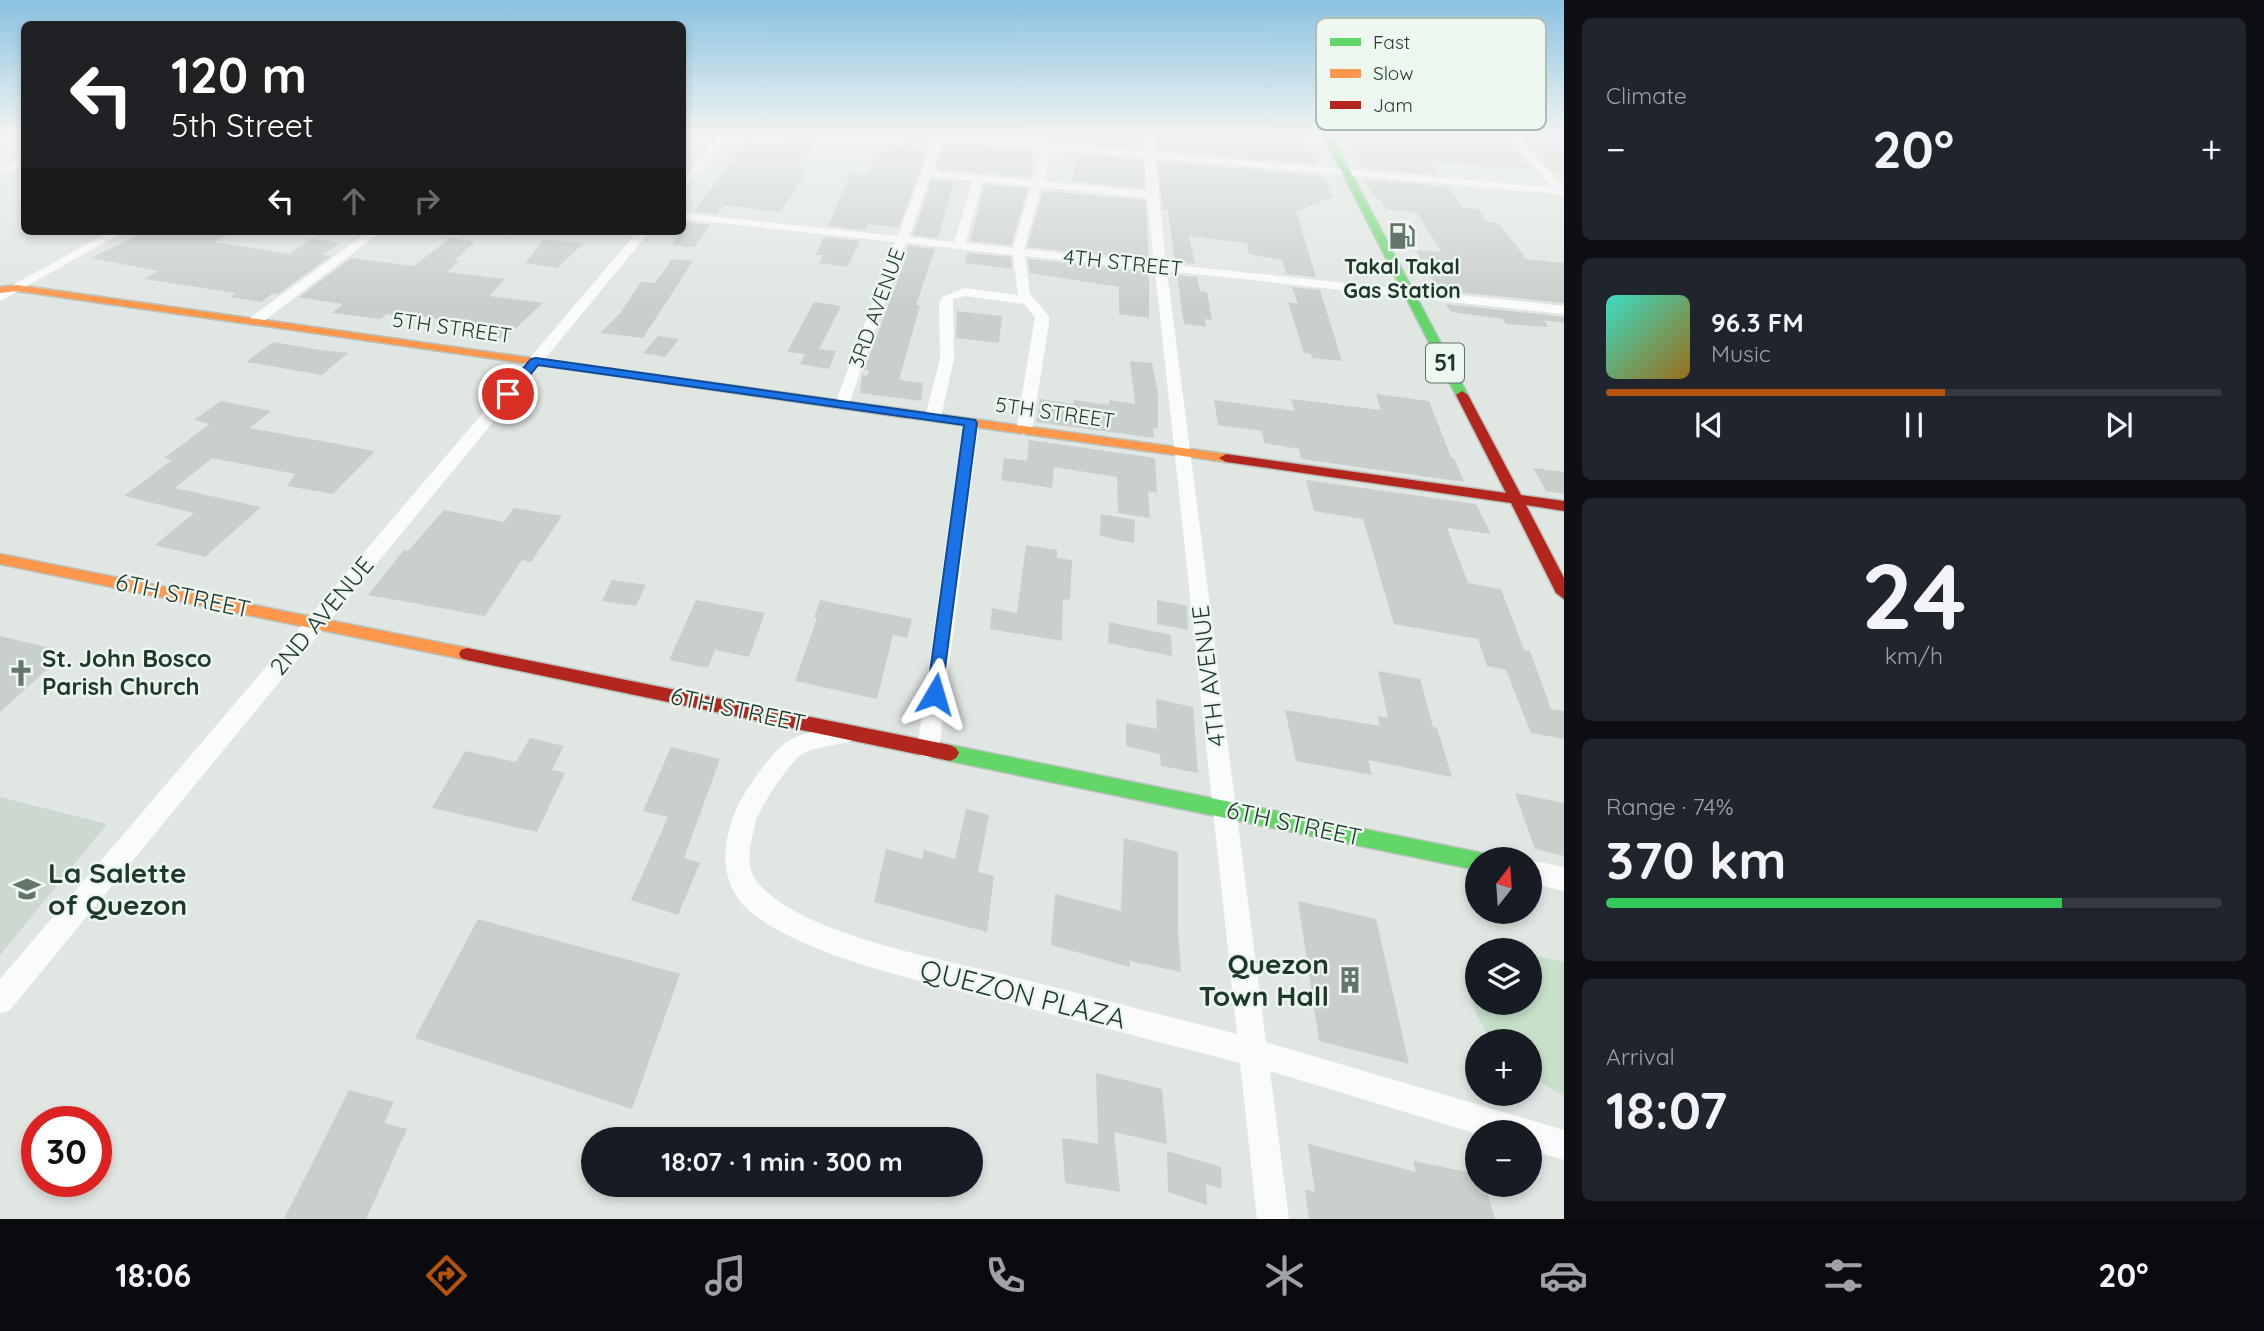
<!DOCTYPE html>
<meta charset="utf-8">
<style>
:root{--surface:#171b24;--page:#20242c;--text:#f1f3f6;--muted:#9ea1a6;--line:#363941;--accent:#b45309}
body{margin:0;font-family:Quicksand,sans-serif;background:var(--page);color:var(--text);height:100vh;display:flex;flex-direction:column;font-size:26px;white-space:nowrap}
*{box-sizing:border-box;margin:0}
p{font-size:23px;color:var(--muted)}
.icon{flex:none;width:38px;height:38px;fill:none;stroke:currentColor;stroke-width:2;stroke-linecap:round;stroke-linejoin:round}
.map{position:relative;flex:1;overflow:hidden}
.details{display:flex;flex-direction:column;gap:18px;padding:18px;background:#0d0f14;width:700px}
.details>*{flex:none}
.guide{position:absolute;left:21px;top:21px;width:665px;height:214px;border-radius:10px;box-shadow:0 4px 10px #0003;background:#202124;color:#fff;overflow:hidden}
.needle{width:46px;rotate:17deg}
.controls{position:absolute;left:1465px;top:847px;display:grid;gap:14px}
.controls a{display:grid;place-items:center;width:77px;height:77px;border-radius:50%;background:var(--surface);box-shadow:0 4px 10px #0003;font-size:35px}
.speed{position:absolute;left:21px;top:1106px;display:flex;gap:14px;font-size:35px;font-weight:700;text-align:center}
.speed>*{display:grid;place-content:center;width:91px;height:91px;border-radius:50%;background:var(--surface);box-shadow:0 4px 10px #0003;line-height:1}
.speed .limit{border:10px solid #d22;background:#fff;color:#111}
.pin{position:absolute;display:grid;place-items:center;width:60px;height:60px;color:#fff;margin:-30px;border:4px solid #fff;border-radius:50%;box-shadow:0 2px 7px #0007}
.me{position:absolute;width:77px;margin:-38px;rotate:7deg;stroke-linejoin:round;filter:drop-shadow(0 0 5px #0008)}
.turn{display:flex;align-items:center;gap:24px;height:147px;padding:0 35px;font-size:32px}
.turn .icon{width:91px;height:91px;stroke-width:2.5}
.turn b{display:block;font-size:49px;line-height:60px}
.lanes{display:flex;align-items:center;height:66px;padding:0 35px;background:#0003;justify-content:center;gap:35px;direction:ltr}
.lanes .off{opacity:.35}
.big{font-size:52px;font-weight:800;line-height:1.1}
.details .card{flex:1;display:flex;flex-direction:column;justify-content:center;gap:10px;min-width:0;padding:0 24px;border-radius:10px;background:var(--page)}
.details .dial{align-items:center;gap:0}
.dial b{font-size:91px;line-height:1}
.song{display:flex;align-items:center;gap:21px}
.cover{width:84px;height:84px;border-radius:10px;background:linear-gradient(135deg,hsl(170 70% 55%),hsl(40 70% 35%))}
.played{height:7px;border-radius:4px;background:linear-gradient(90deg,var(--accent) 55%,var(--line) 55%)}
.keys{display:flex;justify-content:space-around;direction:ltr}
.heat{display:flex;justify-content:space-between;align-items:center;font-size:38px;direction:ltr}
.charge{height:10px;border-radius:5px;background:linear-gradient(90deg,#34c759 74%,var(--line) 0)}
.trip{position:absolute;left:581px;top:1127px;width:402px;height:70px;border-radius:35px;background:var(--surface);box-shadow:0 4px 10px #0003;font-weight:800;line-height:70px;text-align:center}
.dock{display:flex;height:112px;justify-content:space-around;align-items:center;background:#090b0e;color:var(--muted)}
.dock .icon{width:49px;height:49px}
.dock .current{color:var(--accent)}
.dock b{font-size:32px;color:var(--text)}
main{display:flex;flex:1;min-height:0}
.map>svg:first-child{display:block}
</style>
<main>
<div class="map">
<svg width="1564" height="1219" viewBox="0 0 1564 1219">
<rect width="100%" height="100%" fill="#e0e6e2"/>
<path fill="#cdd8d1" d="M0 797 107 824 0 955Z"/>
<path fill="#c8e0ca" d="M1530 955 1564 962V1096L1530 1076V1041H1492C1478 1019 1466 999 1467 973L1477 962V1003H1530Z"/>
<path fill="#c9cfcb" d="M972 133H1141L1142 149Z
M1157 133H1294L1297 142H1304L1317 164 1158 151Z
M1344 133H1500L1533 170 1428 161 1438 175 1364 168Z
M1516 133H1549L1553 138 1564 139V172L1552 171Z
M794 135 817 137 799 168 809 169 780 212 723 205 717 214 694 212 743 145 747 143 787 147Z
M945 143 1033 151 1031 177 936 169Z
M892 146 928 149 899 227 868 224 865 230 828 226 850 174 866 175 878 148Z
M1054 152 1143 160 1144 188 1072 181 1077 156Z
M1158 161 1323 176 1333 197 1296 211 1316 277 1287 274 1282 260 1249 254 1247 243 1189 236 1195 264 1175 262 1168 210H1163Z
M932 179 954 181 938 238 913 235Z
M1364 179 1447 187 1463 208 1478 209 1487 222 1499 223 1526 259 1564 263V303L1438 290 1416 250 1442 252 1416 212 1386 209 1380 199 1375 198Z
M985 185 1028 188 1011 245 970 241Z
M1043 191 1145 200 1149 260 1027 247Z
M687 222 710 225 694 247 672 245Z
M146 231H199L227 235 215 242 289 254 312 239 340 243 322 255 331 256 278 294 273 293 261 302 230 297 236 293 144 279 158 271 91 258Z
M824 237 860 241 847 267 819 263 823 255H816Z
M450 238 475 242 454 261H459L447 272 505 279 489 296 543 303 504 339 473 332 480 326 412 315 409 317 387 314 381 319 332 313 343 304 299 297 351 258 414 266Z
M543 240 584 243 557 268 525 263Z
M908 246 935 249 916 305 920 306 899 380 923 383 921 401 860 393 862 375 867 376 869 370H864L907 256 904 255Z
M967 253 1011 257 1012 269 965 263Z
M672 259 693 261 643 338 600 333 621 312 641 282 655 283Z
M1028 259 1149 272V318L1119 314V287L1030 273Z
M1177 275 1197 277 1200 291 1207 292 1212 320 1205 319 1206 327 1184 324Z
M1292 287 1320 290 1342 361 1312 358 1311 354 1304 353 1288 302 1298 304Z
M814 302 841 306 819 349 836 351 829 369 800 364 805 354 787 352Z
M1446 304 1564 317V323L1544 320 1548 327 1506 324 1503 319 1451 312Z
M957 311 1002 316 999 343 956 338Z
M658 336 679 339 665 357 643 353Z
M273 342 321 350 348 353 322 375 246 362Z
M1130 361 1152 363 1158 393V429L1153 428 1154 438 1036 422 1040 399 1073 404 1074 400 1109 405 1110 400 1135 404Z
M1376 394 1429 401 1451 457 1454 458 1464 482 1301 459 1299 449 1264 443 1262 431 1218 425 1214 400 1295 411 1291 399 1381 410Z
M221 401 271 411 250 428 375 451 333 494 287 486 295 474 212 458 175 488 261 507 205 557 155 545 194 513 124 496 172 460 164 458 210 424 194 420Z
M1029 440 1155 458 1157 493 1148 491 1150 518 1118 513 1117 477 1054 467 1052 488 1001 480 1004 458 1027 461Z
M1533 468 1564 472V494L1546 491Z
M1306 480 1476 504 1491 534 1447 528 1468 583 1501 589 1524 650 1530 651 1551 709 1564 711V739L1531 733 1506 670 1487 666 1478 639 1394 624 1363 519 1314 511Z
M514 508 562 516 531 562 522 560 485 616 368 595 404 550 408 551 444 510 504 522Z
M1101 514 1135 520 1134 543 1100 536Z
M1026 545 1057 550V558L1072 560 1070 600 1063 599 1062 641 990 629 992 608 1017 613Z
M612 580 646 585 636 606 602 601Z
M696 600 765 613 749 657 715 650 708 668 669 660Z
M820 600 912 619 907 638 893 635 877 699 795 681 817 618H814Z
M1157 600 1187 606 1188 630 1157 624Z
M1109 622 1171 635 1172 656 1108 643Z
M0 636 66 652 0 712Z
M1378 671 1420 679 1433 727 1437 728 1452 777 1368 760 1372 775 1296 761 1285 710 1380 726 1377 716 1388 718Z
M1156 699 1193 707 1198 773 1161 766 1160 754 1126 746V723L1157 729Z
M530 738 564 746 552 770 565 773 537 832 432 808 465 751 516 762Z
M671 747 720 759 684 858 700 863 678 915 631 900 668 817 643 811Z
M1515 793 1564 803V856L1535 849Z
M966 809 989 815 978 872 994 876 987 932 874 902 886 849 922 859 924 850 955 859Z
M1124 838 1178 852V931L1181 972 1130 961V967L1051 945 1055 894 1121 911Z
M1298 901 1376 919 1409 1064 1319 1041Z
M478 919 680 974 632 1109 415 1038Z
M1096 1073 1162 1089 1167 1144 1114 1132 1120 1192 1065 1183 1062 1138 1098 1144Z
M349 1090 394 1102 384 1123 407 1129 366 1219H284Z
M1308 1144 1416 1172 1413 1161 1477 1174V1185H1485L1495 1219H1309L1305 1189 1315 1192Z
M1167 1151 1221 1167 1222 1189 1206 1184 1207 1205 1168 1192Z"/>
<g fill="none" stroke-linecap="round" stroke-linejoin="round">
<defs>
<path id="fast" d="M1322 133H1330L1468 395 1466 398 1462 399 1456 395Z
M950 745 1477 852 1484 854 1486 859H1477V870L950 761 944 758 941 753 944 748Z"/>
<path id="slow" d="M17 285 560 362 566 365 560 368 17 291 0 293V287Z
M908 410 1226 454 1233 458 1226 462 904 417V411Z
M0 554 467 648 473 650 475 654 473 658 467 660 0 564Z"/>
<path id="jam" d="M560 362 908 410 914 414 908 418 556 367 554 365Z
M1462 391 1468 395 1521 495 1564 501V511L1526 505 1564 578V599L1556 593 1511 503 1226 462 1219 458 1226 454 1506 493 1456 395Z
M467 648 950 745 956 748 959 753 956 758 950 761 467 660 461 658 459 654 461 650Z"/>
</defs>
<use href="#fast" stroke="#b9c3bd" stroke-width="3"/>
<use href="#slow" stroke="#b9c3bd" stroke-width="3"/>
<use href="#jam" stroke="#b9c3bd" stroke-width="3"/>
<path fill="#fafbfb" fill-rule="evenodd" d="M722 133H732L682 189V179Z
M890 133H946L1145 152 1144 133H1154L1155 153 1552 187 1503 133H1513L1564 188V197L1558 194 1155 158 1166 264 1564 306V314L1167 271 1266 1042 1564 1130V1160L1530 1150V1132L1477 1134 1270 1071 1289 1219H1257L1240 1063C1167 1044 1093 1025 1020 1006 951 988 783 955 740 901 720 875 723 844 734 815 740 797 773 748 790 740 806 731 828 729 846 725L854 728 857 734 854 740C838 746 816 746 802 754 789 763 759 808 755 824 751 844 743 867 759 884 805 936 943 959 1010 976 1086 995 1162 1015 1237 1034L1155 270 1025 256 1030 294 1049 316V323L1032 430 1024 435 1016 430 1035 317 1024 304 965 296 953 299 954 359 941 417 933 422 925 417 940 359 939 303 942 297 964 288 1018 295 1013 255 906 243 849 404 842 408 835 404 895 242 682 219V213L898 236 934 139 895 136ZM943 140 1042 149 1033 180 932 171ZM1052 149 1145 158 1147 191 1043 181ZM930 176 973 181 954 242 909 237ZM983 182 1031 186 1013 248 965 243ZM1041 187 1147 198 1154 263 1024 249Z
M0 140 24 143V149L0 146Z
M24 158V164L0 175V168Z
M111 231H125L0 301V292Z
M369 231H382L260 324H250V318Z
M638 231H650L10 1010 0 1014V979Z
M971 418 979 423 939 749 936 756 928 758 920 756 917 749 963 423Z
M1530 860 1564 867V891L1530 883Z"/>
<use href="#fast" fill="#63d668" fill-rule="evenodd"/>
<use href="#slow" fill="#ff974d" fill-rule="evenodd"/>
<use href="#jam" fill="#b3261e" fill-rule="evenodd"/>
</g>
<linearGradient id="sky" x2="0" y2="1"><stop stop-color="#8ac2e0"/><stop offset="0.44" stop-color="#f1f4f2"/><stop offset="1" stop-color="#f1f4f2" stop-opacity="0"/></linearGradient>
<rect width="1564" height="304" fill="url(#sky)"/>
<path fill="#1a73e8" stroke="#114b97" stroke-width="2" d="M536 358 975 420 977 423 941 699H929L927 694 964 425 538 365 512 397H504V391L531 359Z"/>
<defs>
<symbol id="fuel-bare" viewBox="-9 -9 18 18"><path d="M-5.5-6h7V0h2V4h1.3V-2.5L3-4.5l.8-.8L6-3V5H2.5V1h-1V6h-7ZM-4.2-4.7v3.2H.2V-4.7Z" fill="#62766c" stroke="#edf6ef" stroke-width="2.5" paint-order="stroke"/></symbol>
<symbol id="church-bare" viewBox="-9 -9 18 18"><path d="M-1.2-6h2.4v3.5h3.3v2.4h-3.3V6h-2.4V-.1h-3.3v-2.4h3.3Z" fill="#62766c" stroke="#edf6ef" stroke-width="2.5" paint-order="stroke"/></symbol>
<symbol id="university-bare" viewBox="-9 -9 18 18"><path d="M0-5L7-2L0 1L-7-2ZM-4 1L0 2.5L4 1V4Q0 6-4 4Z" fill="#62766c" stroke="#edf6ef" stroke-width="2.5" paint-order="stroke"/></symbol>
<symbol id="building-bare" viewBox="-9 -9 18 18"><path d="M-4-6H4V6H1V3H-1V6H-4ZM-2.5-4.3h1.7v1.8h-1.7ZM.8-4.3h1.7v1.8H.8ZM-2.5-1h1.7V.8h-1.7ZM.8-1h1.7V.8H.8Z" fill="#62766c" stroke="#edf6ef" stroke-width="2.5" paint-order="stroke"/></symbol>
</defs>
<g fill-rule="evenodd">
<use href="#fuel-bare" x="1383" y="217" width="38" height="38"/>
<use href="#church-bare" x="2" y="654" width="38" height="38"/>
<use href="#university-bare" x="8" y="870" width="38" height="38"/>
<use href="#building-bare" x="1331" y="961" width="38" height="38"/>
</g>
<g text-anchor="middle" stroke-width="5" stroke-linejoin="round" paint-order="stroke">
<g font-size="21" fill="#1e392c" stroke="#edf6ef">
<text transform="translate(1123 263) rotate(6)" y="7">4TH STREET</text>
<text transform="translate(877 308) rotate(-70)" y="7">3RD AVENUE</text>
<text transform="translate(452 328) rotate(8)" y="7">5TH STREET</text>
<text transform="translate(1055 413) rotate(8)" y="7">5TH STREET</text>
</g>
<g font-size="21" font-weight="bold" fill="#1e392c" stroke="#edf6ef">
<text x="1402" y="274">Takal Takal<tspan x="1402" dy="24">Gas Station</tspan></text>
</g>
<rect fill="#edf6ef" stroke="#5c7266" stroke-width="2" x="1426" y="343.5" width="38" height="39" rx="5"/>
<g font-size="23" font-weight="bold" fill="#1e392c">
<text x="1445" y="371">51</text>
</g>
<g font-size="24" fill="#1e392c" stroke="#edf6ef">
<text transform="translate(183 596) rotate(12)" y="8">6TH STREET</text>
<text transform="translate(322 616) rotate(-50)" y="8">2ND AVENUE</text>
<text transform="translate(1209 676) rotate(-97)" y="8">4TH AVENUE</text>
<text transform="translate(738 710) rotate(12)" y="8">6TH STREET</text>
<text transform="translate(1294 824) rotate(12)" y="8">6TH STREET</text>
</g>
<g font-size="24" font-weight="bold" fill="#1e392c" stroke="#edf6ef" text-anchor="start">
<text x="42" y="667">St. John Bosco<tspan x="42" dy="28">Parish Church</tspan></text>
</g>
<g font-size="28" font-weight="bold" fill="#1e392c" stroke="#edf6ef" text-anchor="start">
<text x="48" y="883">La Salette<tspan x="48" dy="32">of Quezon</tspan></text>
<text x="1329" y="974" text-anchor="end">Quezon<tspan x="1329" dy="32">Town Hall</tspan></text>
</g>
<g font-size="28" fill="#1e392c" stroke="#edf6ef">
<text transform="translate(1023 994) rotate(14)" y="10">QUEZON PLAZA</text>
</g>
</g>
<rect x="1316" y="18" width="230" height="112" rx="10" fill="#edf6ef" stroke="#afbdb4" stroke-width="2"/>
<rect x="1330" y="38" width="31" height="8" fill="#63d668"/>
<rect x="1330" y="69" width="31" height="9" fill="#ff974d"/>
<rect x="1330" y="101" width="31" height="8" fill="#b3261e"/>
<g font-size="19" fill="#1e392c">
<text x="1373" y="49">Fast</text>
<text x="1373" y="80">Slow</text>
<text x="1373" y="112">Jam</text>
</g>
</svg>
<div class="controls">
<a><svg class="needle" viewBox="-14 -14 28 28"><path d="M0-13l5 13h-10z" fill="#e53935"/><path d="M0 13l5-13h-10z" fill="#9ea1a6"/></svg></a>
<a><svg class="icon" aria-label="layers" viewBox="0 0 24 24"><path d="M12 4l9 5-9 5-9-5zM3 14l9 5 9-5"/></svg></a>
<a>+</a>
<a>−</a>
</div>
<div class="speed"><div class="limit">30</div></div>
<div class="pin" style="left:508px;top:394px;background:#d93025"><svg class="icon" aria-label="arrive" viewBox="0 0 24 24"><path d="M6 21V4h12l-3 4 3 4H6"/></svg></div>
<svg class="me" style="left:935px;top:694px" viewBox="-20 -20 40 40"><path d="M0-17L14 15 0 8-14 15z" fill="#1a73e8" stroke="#fff" stroke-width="4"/></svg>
<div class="trip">18:07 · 1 min · 300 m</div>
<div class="guide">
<div class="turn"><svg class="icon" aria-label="left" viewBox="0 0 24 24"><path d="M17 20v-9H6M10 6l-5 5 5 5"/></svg><div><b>120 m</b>5th Street</div></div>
<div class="lanes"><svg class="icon" aria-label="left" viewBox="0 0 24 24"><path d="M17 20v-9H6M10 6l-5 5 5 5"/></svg><svg class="icon off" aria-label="ahead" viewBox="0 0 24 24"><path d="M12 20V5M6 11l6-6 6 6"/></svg><svg class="icon off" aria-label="right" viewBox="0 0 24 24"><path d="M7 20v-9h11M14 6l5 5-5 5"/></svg></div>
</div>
</div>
<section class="details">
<div class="card"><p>Climate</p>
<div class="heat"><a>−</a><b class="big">20°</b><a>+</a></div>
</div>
<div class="card">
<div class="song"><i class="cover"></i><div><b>96.3 FM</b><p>Music</p></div></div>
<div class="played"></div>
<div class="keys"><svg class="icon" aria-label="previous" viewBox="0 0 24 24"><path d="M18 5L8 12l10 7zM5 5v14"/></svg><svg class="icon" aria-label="pause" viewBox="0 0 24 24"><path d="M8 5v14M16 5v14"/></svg><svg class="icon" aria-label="next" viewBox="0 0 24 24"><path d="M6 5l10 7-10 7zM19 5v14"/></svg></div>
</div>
<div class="card dial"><b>24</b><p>km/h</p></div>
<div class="card"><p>Range · 74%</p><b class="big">370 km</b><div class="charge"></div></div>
<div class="card"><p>Arrival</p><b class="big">18:07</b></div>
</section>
</main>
<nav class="dock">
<b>18:06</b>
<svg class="icon current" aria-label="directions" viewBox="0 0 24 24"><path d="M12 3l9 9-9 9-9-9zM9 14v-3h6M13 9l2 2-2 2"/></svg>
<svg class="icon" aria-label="music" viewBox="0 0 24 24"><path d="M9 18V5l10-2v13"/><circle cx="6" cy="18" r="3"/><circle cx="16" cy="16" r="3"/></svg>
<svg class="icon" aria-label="phone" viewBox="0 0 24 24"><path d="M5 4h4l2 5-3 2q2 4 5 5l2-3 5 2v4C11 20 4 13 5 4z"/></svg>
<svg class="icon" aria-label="climate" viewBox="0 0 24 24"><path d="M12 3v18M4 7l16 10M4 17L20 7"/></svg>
<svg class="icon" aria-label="car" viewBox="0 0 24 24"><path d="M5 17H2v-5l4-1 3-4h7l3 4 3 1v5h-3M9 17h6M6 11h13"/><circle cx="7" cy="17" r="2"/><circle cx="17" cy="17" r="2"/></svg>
<svg class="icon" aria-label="filters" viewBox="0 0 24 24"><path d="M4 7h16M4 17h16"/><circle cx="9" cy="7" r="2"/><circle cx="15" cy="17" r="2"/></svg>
<b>20°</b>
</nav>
